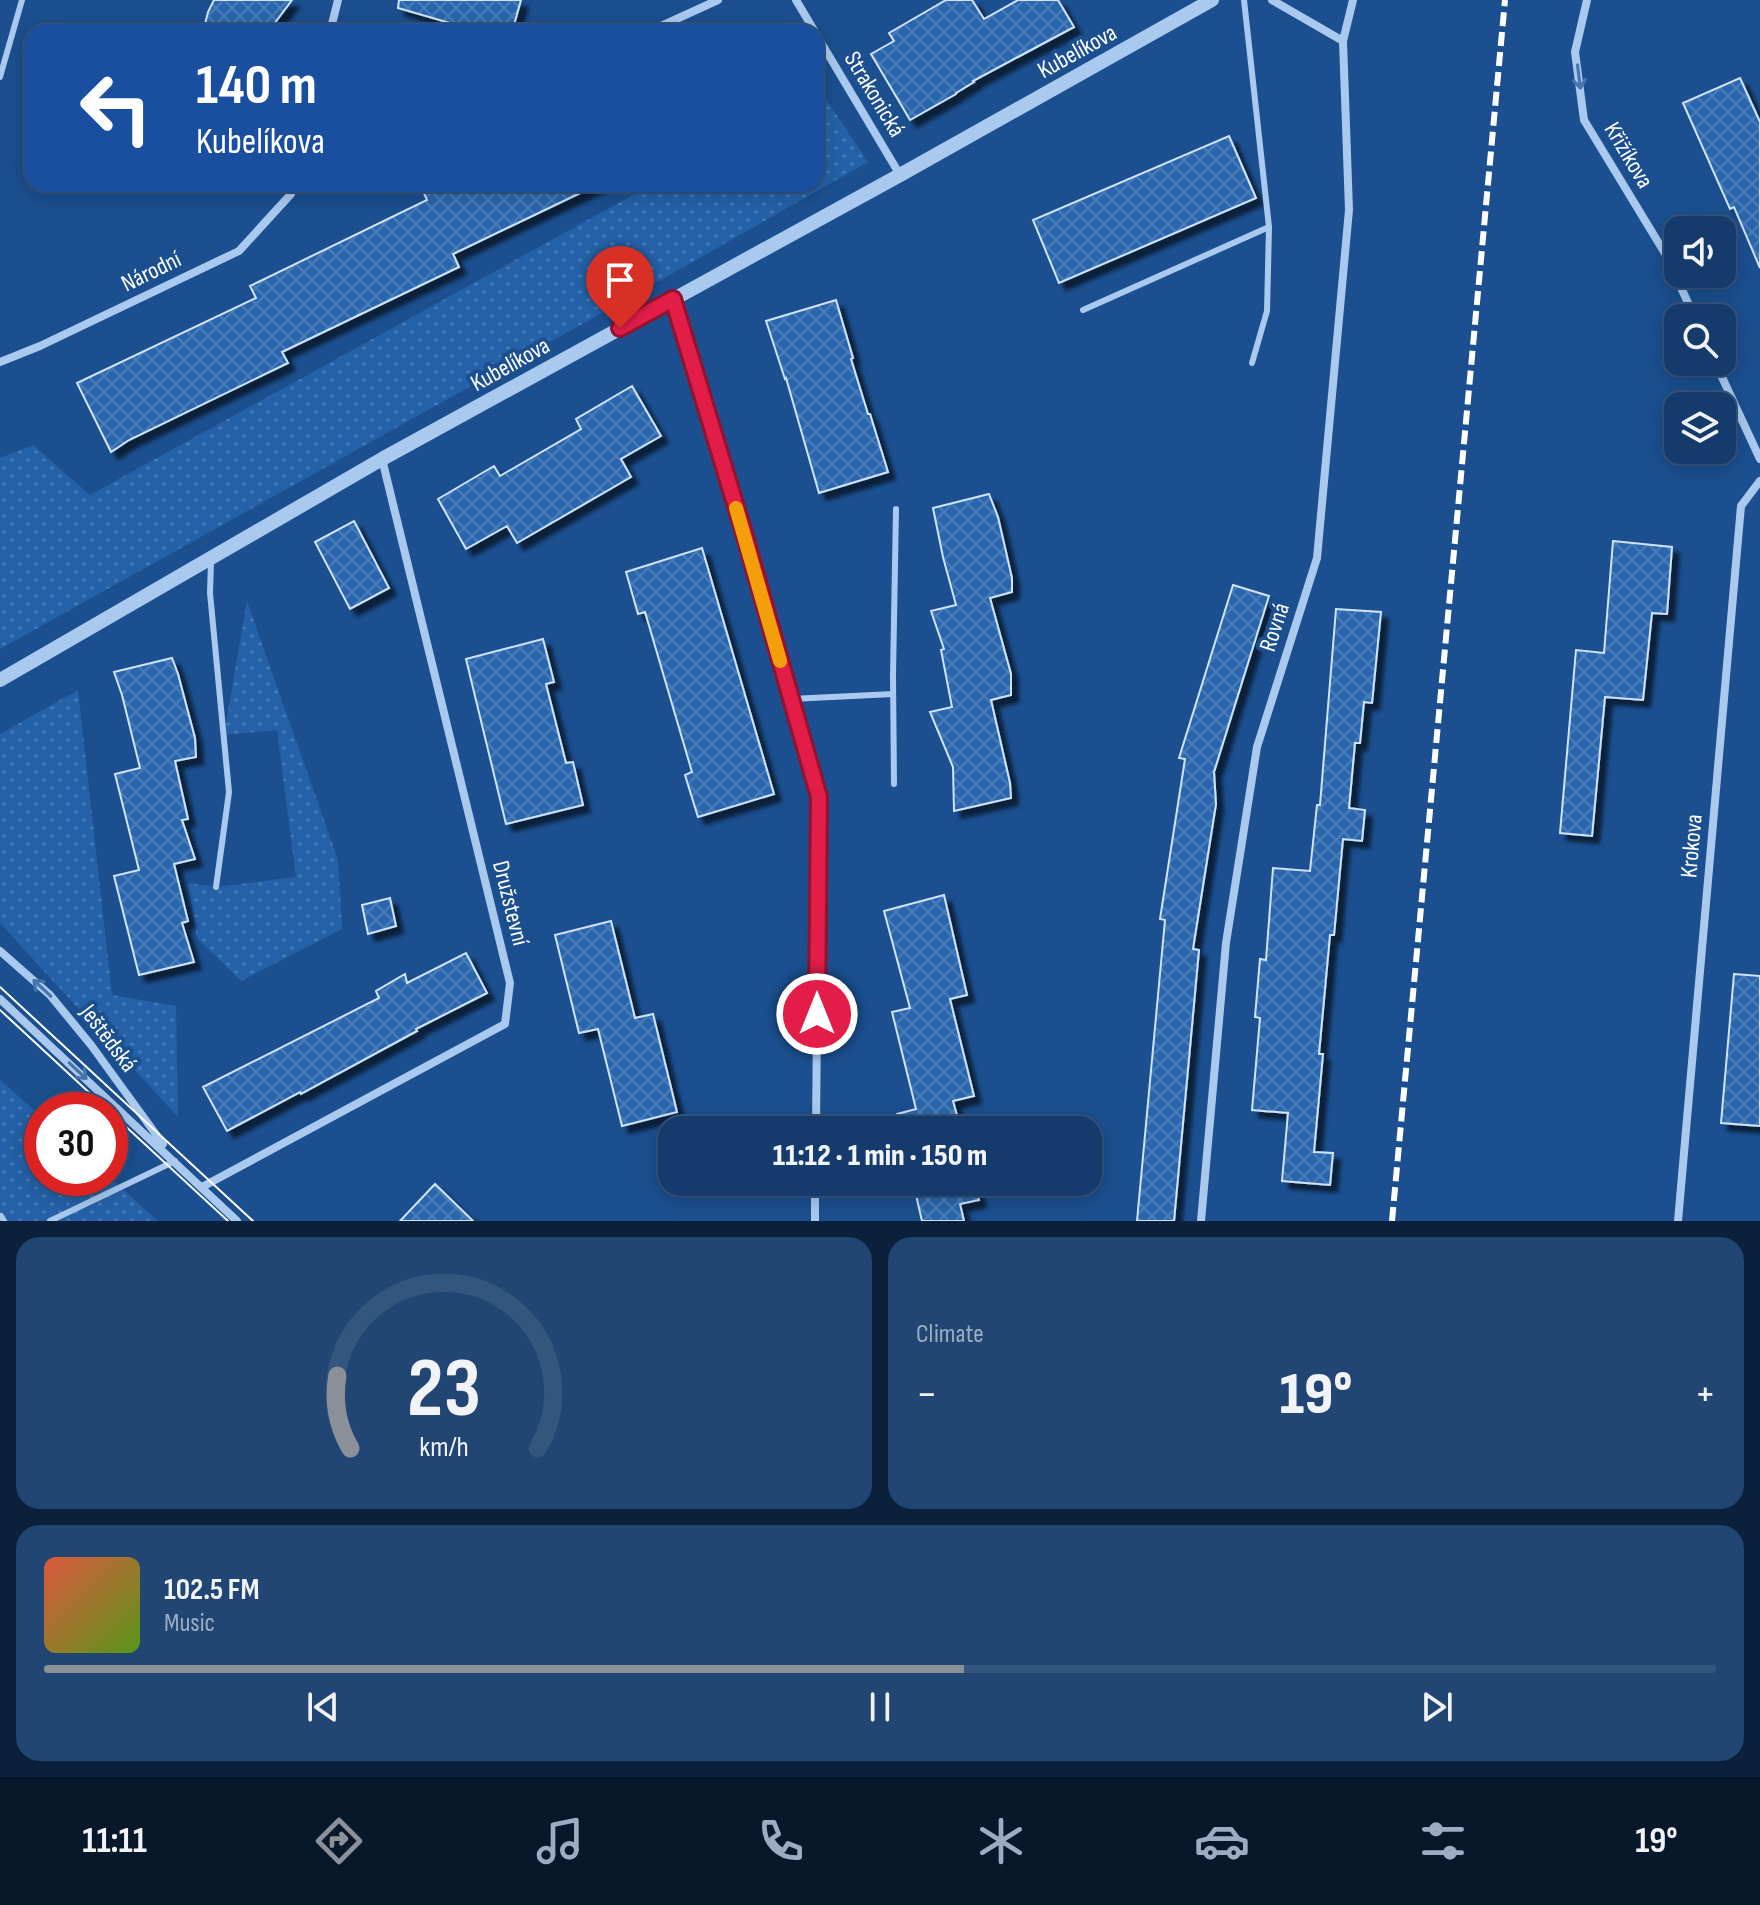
<!DOCTYPE html>
<meta charset="utf-8">
<style>
:root{--surface:#143b6b;--page:#214673;--text:#f1f3f6;--muted:#9dadc1;--line:#33557e;--accent:#8c9099}
body{margin:0;font-family:"Sofia Sans Condensed",sans-serif;background:var(--page);color:var(--text);height:100vh;display:flex;flex-direction:column;font-size:30px;white-space:nowrap}
*{box-sizing:border-box;margin:0}
p{font-size:26px;color:var(--muted)}
.icon{flex:none;width:44px;height:44px;fill:none;stroke:currentColor;stroke-width:2;stroke-linecap:round;stroke-linejoin:round}
.map{position:relative;height:1221px;overflow:hidden}
.drawer{display:flex;flex-direction:column;gap:16px;padding:16px;background:#0b203b;flex:1}
.drawer>*{flex:none}
.guide{position:absolute;left:24px;top:24px;width:800px;height:168px;border-radius:24px;box-shadow:0 4px 20px #0003,0 0 0 2px var(--line);background:#1a4fa0;color:#fff;overflow:hidden}
.controls{position:absolute;left:1664px;top:216px;display:grid;gap:16px}
.controls a{display:grid;place-items:center;width:72px;height:72px;border-radius:16px;background:var(--surface);box-shadow:0 4px 20px #0003,0 0 0 2px var(--line);font-size:40px}
.speed{position:absolute;left:24px;top:1092px;display:flex;gap:16px;font-size:40px;font-weight:700;text-align:center}
.speed>*{display:grid;place-content:center;width:104px;height:104px;border-radius:50%;background:var(--surface);box-shadow:0 4px 20px #0003,0 0 0 2px var(--line);line-height:1}
.speed .limit{border:12px solid #d22;background:#fff;color:#111}
.pin{position:absolute;display:grid;place-items:center;width:68px;height:68px;color:#fff;margin:-82px -34px;border-radius:50% 50% 50% 0;rotate:-45deg;box-shadow:0 0 8px #0007}
.pin .icon{rotate:45deg}
.me{position:absolute;width:88px;margin:-44px;rotate:0deg;stroke-linejoin:round;filter:drop-shadow(0 0 6px #0008)}
.turn{display:flex;align-items:center;gap:28px;height:168px;padding:0 40px;font-size:36px}
.turn .icon{width:104px;height:104px;stroke-width:2.5}
.turn b{display:block;font-size:56px;line-height:68px}
.big{font-size:60px;font-weight:800;line-height:1.1}
.drawer .widget{flex:1;display:flex;flex-direction:column;justify-content:center;gap:12px;min-width:0;padding:0 28px;border-radius:24px;background:var(--page)}
.drawer .dial{align-items:center;gap:0}
.dial svg{height:208px;overflow:visible;fill:none;stroke:var(--line);stroke-width:7;stroke-linecap:round;text-anchor:middle}
.dial text{fill:var(--text);stroke:none}
.song{display:flex;align-items:center;gap:24px}
.cover{width:96px;height:96px;border-radius:12px;background:linear-gradient(135deg,hsl(10 70% 55%),hsl(90 70% 35%))}
.played{height:8px;border-radius:4px;background:linear-gradient(90deg,var(--accent) 55%,var(--line) 55%)}
.keys{display:flex;justify-content:space-around;direction:ltr}
.heat{display:flex;justify-content:space-between;align-items:center;font-size:44px;direction:ltr}
.drawer .tiles{flex:1;display:grid;gap:16px;grid-template-columns:1fr 1fr}
.widget:last-child{grid-column:span 2}
.trip{position:absolute;left:658px;top:1116px;width:444px;height:80px;border-radius:24px;background:var(--surface);box-shadow:0 4px 20px #0003,0 0 0 2px var(--line);font-weight:800;line-height:80px;text-align:center}
.tabs{display:flex;height:128px;justify-content:space-around;align-items:center;background:#08182b;color:var(--muted)}
.tabs .icon{width:56px;height:56px}
.tabs .current{color:var(--accent)}
.tabs b{font-size:36px;color:var(--text)}
.map>svg:first-child{display:block}
</style>
<div class="map">
<svg width="1760" height="1221" viewBox="0 0 1760 1221">
<defs>
<pattern id="park-dots" width="8" height="8" patternUnits="userSpaceOnUse" patternTransform="scale(2)"><rect width="8" height="8" fill="#2461a8"/><path d="M2 2h.1M6 6h.1" fill="none" stroke="#4579b5" stroke-width="1.8" stroke-linecap="round"/></pattern>
<pattern id="building-cross-hatch" width="8" height="8" patternUnits="userSpaceOnUse" patternTransform="scale(2)"><rect width="8" height="8" fill="#2a66ad"/><path d="M0 0l8 8M0 8l8-8" fill="none" stroke="#4a7db9"/></pattern>
<filter id="shadow"><feDropShadow dx="7" dy="7" stdDeviation="2" flood-color="#0009"/></filter>
</defs>
<rect width="100%" height="100%" fill="#1b4f8f"/>
<path fill="url(#park-dots)" d="M816 84 868 162 645 289 0 649V458L33 445 90 495 653 184H816Z
M247 601 338 860 342 929 241 981 197 938 188 883 216 887 296 877 277 730 224 735Z
M78 690 112 995 176 1006 178 1117 0 923V734Z
M0 1080 42 1117V1178H110L158 1221H0Z"/>
<path fill="url(#building-cross-hatch)" stroke="#cfe3fa" stroke-width="2" filter="url(#shadow)" d="M214 0H292L268 32H203L208 12Z
M399 0H521L512 32H481L398 8Z
M946 0H972L984 19 1018 0H1058L1074 27 973 81 974 82 956 93V94L910 120 871 54 894 41 889 33Z
M1740 78 1760 122V268L1734 207 1730 209 1683 103Z
M1229 136 1256 198 1059 283 1033 220Z
M420 184H599L453 254 459 267 282 352 288 363 129 440 111 452 77 383 256 298 250 286 427 200Z
M836 300 853 358 851 359 868 414H870L888 472 819 493 786 378 785 379 766 321Z
M632 386 661 436 621 459 631 477 517 543 507 526 466 549 438 499 494 466 500 476 581 429 576 419Z
M989 494 998 517 1012 578V592L990 598 1011 674V695L991 700 1010 783 1011 798 954 811 953 767 930 712 952 707 941 650 944 649 931 611 956 605 943 557 933 508Z
M354 521 389 588 350 609 315 542Z
M1613 541 1672 547 1667 614 1652 613 1643 700 1605 697 1592 836 1560 833 1576 650 1604 653Z
M702 548 774 794 698 817 685 775 692 772 645 612 638 614 626 572Z
M1233 585 1269 596 1214 772 1216 804 1193 949 1199 950 1174 1221H1137L1165 920 1160 919 1185 759 1179 758Z
M1336 609 1381 612 1372 703 1364 702 1360 743H1355L1349 808 1365 810 1362 841 1343 839 1334 935H1330L1319 1054H1323L1314 1152 1333 1153 1330 1185 1282 1181 1288 1113 1252 1110 1260 1018 1255 1017 1260 959 1266 960 1273 868 1310 871 1317 805H1320Z
M543 639 554 682 546 684 566 763 573 762 583 805 506 824 466 659Z
M172 658 178 674 195 738 196 757 175 761 188 819 182 820 195 859 174 864 188 921 182 923 194 962 139 975 114 876 139 870 115 774 140 768 122 695 114 672Z
M944 895 967 995 950 999 974 1096 953 1101 961 1130H900L897 1114 916 1109 892 1012 910 1008 884 911Z
M390 898 396 926 368 934 362 905Z
M611 921 635 1018 653 1014 677 1112 622 1126 598 1029 579 1033 555 935Z
M466 953 487 993 416 1029 417 1031 301 1094 300 1092 227 1131 203 1087 379 998 376 991 405 974 407 983Z
M1734 974 1760 976V1126L1721 1123Z
M913 1182H974L979 1200 960 1204 964 1221H922Z
M435 1184 473 1221H400Z"/>
<g fill="none" stroke-linecap="round" stroke-linejoin="round">
<path stroke="#a9c9ee" stroke-width="6" d="M1244 0 1269 227 1267 311 1252 363
M0 77 22 0
M1083 310 1269 227
M211 561 210 593 229 792 216 887
M791 699 893 694
M894 784 893 676 896 509
M1 1216 4 1221
M50 1221 175 1161"/>
<path stroke="#a9c9ee" stroke-width="8" d="M796 0 815 32
M1272 0 1343 41
M1587 0 1575 52 1584 120 1666 255 1695 318
M330 32 338 0
M648 32 718 0
M816 34 900 175
M673 299 746 540 819 797 816 1130
M0 362 40 346 239 251 291 194 293 184
M1715 362 1760 459
M0 951 50 995 91 1045 163 1144
M0 999 237 1221
M202 1187 505 1024 510 983 382 459
M815 1221V1182
M1201 1221 1226 943 1257 747 1317 558 1349 210 1343 41 1353 0
M1678 1221 1741 506 1760 481"/>
<path stroke="#a9c9ee" stroke-width="14" d="M0 680 382 459 900 175 1212 0"/>
<path stroke="#fff" stroke-width="2" d="M0 987 253 1221
M0 1010 108 1110
M110 1112 228 1221"/>
<path stroke="#fff" stroke-width="6" stroke-dasharray="14 6" stroke-linecap="butt" d="M1392 1221 1505 0"/>
</g>
<defs><path id="oneway-shaft" d="M-6 0H5M1.5-3L5.5 0L1.5 3" fill="none" stroke-width="1.6" stroke-linecap="round" stroke-linejoin="round" transform="scale(2)"/></defs>
<g stroke="#4674ac">
<use href="#oneway-shaft" transform="translate(1579 77) rotate(83)"/>
<use href="#oneway-shaft" transform="translate(42 988) rotate(-137)"/>
<use href="#oneway-shaft" transform="translate(78 1071) rotate(43)"/>
</g>
<g fill="none" stroke-linecap="round" stroke-linejoin="round">
<defs>
<path id="route" d="M620 328 673 299 746 540 819 797 817 1014"/>
</defs>
<use href="#route" stroke="#92132f" stroke-width="20"/>
<use href="#route" stroke="#e11d48" stroke-width="14"/>
<path stroke="#f59e0b" stroke-width="14" d="M736 508 780 661"/>
</g>
<g text-anchor="middle" stroke-width="8" stroke-linejoin="round" paint-order="stroke">
<g font-size="24" fill="#fff" stroke="#1b4f8f">
<text transform="translate(1077 51) rotate(-29)" y="8">Kubelíkova</text>
<text transform="translate(875 94) rotate(59)" y="8">Strakonická</text>
<text transform="translate(1629 155) rotate(59)" y="8">Křižíkova</text>
<text transform="translate(151 271) rotate(-26)" y="8">Národní</text>
<text transform="translate(510 364) rotate(-29)" y="8">Kubelíkova</text>
<text transform="translate(1274 627) rotate(-72)" y="8">Rovná</text>
<text transform="translate(1691 846) rotate(-85)" y="8">Krokova</text>
<text transform="translate(511 903) rotate(76)" y="8">Družstevní</text>
<text transform="translate(109 1038) rotate(53)" y="8">Ještědská</text>
</g>
</g>
</svg>
<div class="controls">
<a><svg class="icon" aria-label="sound" viewBox="0 0 24 24"><path d="M4 9h4l5-4v14l-5-4H4zM17 9q2 3 0 6"/></svg></a>
<a><svg class="icon" aria-label="search" viewBox="0 0 24 24"><circle cx="10" cy="10" r="6"/><path d="M15 15l6 6"/></svg></a>
<a><svg class="icon" aria-label="layers" viewBox="0 0 24 24"><path d="M12 4l9 5-9 5-9-5zM3 14l9 5 9-5"/></svg></a>
</div>
<div class="speed"><div class="limit">30</div></div>
<div class="pin" style="left:620px;top:328px;background:#d93025"><svg class="icon" aria-label="arrive" viewBox="0 0 24 24"><path d="M6 21V4h12l-3 4 3 4H6"/></svg></div>
<svg class="me" style="left:817px;top:1014px" viewBox="-20 -20 40 40"><circle r="17" fill="#e11d48" stroke="#fff" stroke-width="3"/><path d="M0-11L8 9 0 5-8 9z" fill="#fff"/></svg>
<div class="trip">11:12 · 1 min · 150 m</div>
<div class="guide">
<div class="turn"><svg class="icon" aria-label="left" viewBox="0 0 24 24"><path d="M17 20v-9H6M10 6l-5 5 5 5"/></svg><div><b>140 m</b>Kubelíkova</div></div>
</div>
</div>
<section class="drawer">
<div class="tiles">
<div class="widget dial"><svg viewBox="0 0 100 80">
<path d="M14 69A42 42 0 1 1 86 69"/>
<path d="M14 69A42 42 0 0 1 9 41" stroke="#8c9099"/>
<text x="50" y="56" font-size="32" font-weight="700">23</text>
<text x="50" y="72" font-size="11">km/h</text>
</svg></div>
<div class="widget"><p>Climate</p>
<div class="heat"><a>−</a><b class="big">19°</b><a>+</a></div>
</div>
<div class="widget">
<div class="song"><i class="cover"></i><div><b>102.5 FM</b><p>Music</p></div></div>
<div class="played"></div>
<div class="keys"><svg class="icon" aria-label="previous" viewBox="0 0 24 24"><path d="M18 5L8 12l10 7zM5 5v14"/></svg><svg class="icon" aria-label="pause" viewBox="0 0 24 24"><path d="M8 5v14M16 5v14"/></svg><svg class="icon" aria-label="next" viewBox="0 0 24 24"><path d="M6 5l10 7-10 7zM19 5v14"/></svg></div>
</div>
</div>
</section>
<nav class="tabs">
<b>11:11</b>
<svg class="icon current" aria-label="directions" viewBox="0 0 24 24"><path d="M12 3l9 9-9 9-9-9zM9 14v-3h6M13 9l2 2-2 2"/></svg>
<svg class="icon" aria-label="music" viewBox="0 0 24 24"><path d="M9 18V5l10-2v13"/><circle cx="6" cy="18" r="3"/><circle cx="16" cy="16" r="3"/></svg>
<svg class="icon" aria-label="phone" viewBox="0 0 24 24"><path d="M5 4h4l2 5-3 2q2 4 5 5l2-3 5 2v4C11 20 4 13 5 4z"/></svg>
<svg class="icon" aria-label="climate" viewBox="0 0 24 24"><path d="M12 3v18M4 7l16 10M4 17L20 7"/></svg>
<svg class="icon" aria-label="car" viewBox="0 0 24 24"><path d="M5 17H2v-5l4-1 3-4h7l3 4 3 1v5h-3M9 17h6M6 11h13"/><circle cx="7" cy="17" r="2"/><circle cx="17" cy="17" r="2"/></svg>
<svg class="icon" aria-label="filters" viewBox="0 0 24 24"><path d="M4 7h16M4 17h16"/><circle cx="9" cy="7" r="2"/><circle cx="15" cy="17" r="2"/></svg>
<b>19°</b>
</nav>
